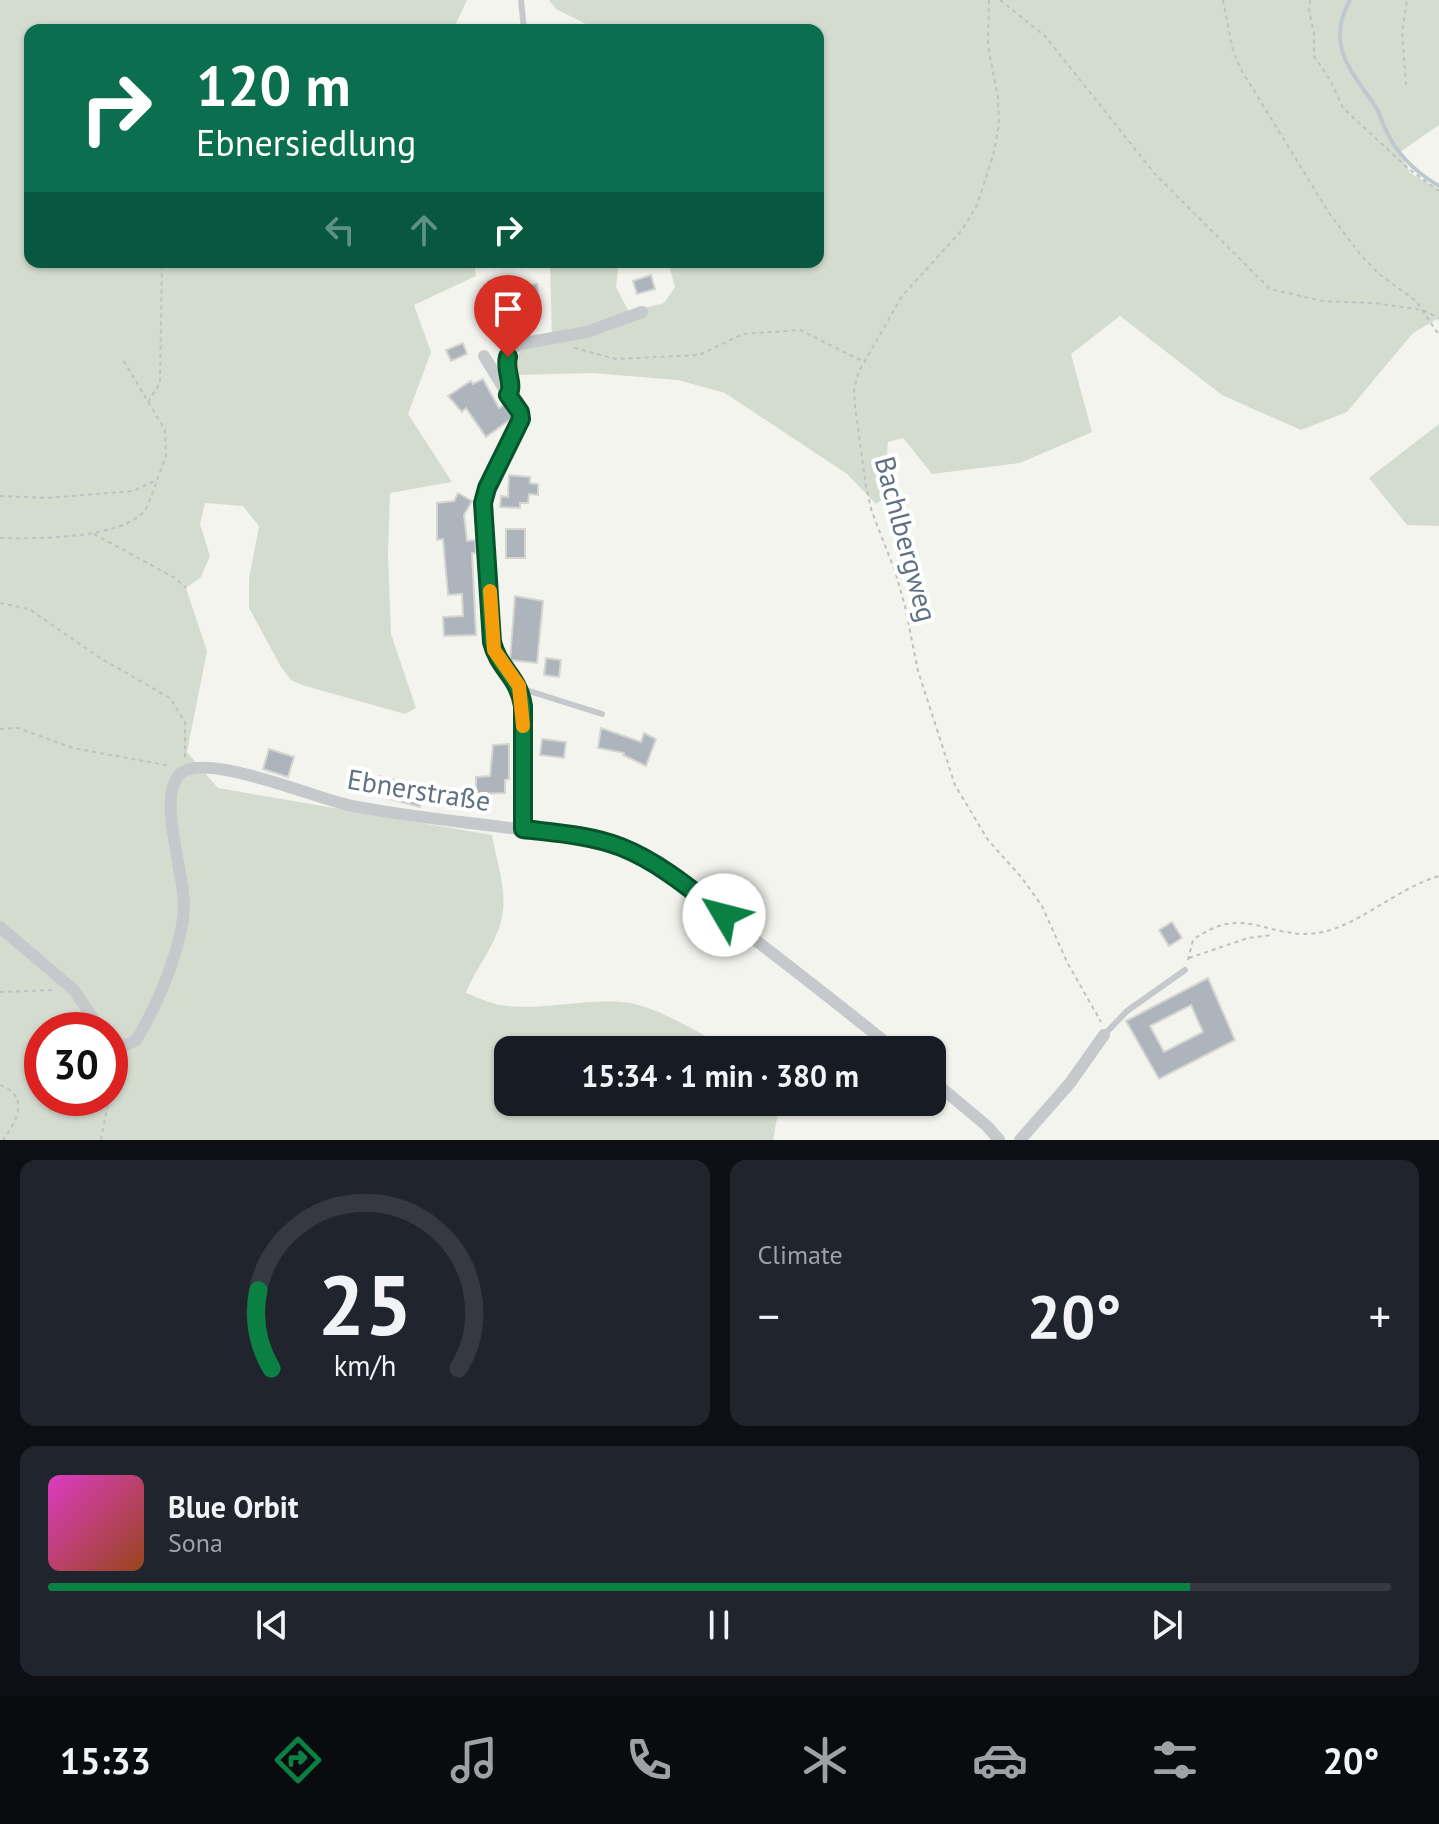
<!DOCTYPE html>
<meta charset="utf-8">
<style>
:root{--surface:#171b24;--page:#20242c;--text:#f1f3f6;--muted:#9ea1a6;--line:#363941;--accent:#0b8043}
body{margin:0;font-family:"PT Sans",sans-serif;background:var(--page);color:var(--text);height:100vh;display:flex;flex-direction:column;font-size:30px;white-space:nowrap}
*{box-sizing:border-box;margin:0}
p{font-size:26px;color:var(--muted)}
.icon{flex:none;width:44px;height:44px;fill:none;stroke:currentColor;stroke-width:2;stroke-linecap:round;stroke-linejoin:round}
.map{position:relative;height:1140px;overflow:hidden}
.side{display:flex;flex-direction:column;gap:20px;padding:20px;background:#0d0f14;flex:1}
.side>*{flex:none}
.hud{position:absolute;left:24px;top:24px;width:800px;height:244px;border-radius:16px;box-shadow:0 2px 6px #0004;background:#0b6e4f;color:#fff;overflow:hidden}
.speed{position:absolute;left:24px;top:1012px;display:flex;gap:16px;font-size:40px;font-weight:700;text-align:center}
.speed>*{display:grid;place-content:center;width:104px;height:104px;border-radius:50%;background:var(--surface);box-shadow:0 2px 6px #0004;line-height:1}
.speed .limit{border:12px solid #d22;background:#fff;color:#111}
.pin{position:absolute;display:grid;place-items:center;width:68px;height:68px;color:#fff;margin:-82px -34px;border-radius:50% 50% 50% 0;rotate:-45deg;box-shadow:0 0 8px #0007}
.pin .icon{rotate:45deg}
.me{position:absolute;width:88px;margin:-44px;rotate:307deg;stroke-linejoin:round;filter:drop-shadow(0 0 6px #0008)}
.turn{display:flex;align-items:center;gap:28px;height:168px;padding:0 40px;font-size:36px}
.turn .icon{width:104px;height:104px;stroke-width:2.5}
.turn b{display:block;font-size:56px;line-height:68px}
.lanes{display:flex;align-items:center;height:76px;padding:0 40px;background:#0003;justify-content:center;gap:40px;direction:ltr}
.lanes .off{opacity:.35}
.big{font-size:60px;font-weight:800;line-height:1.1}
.side .card{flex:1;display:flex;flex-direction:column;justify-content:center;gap:12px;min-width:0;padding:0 28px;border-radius:16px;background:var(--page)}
.side .dial{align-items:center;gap:0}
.dial svg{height:208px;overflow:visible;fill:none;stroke:var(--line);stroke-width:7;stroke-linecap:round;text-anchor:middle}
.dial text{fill:var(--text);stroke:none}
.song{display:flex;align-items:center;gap:24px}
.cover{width:96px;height:96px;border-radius:12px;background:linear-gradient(135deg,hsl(310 70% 55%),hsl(20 70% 35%))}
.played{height:8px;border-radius:4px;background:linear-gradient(90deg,var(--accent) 85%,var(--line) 85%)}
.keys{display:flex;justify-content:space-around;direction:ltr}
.heat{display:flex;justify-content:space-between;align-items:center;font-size:44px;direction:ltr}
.side .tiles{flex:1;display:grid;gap:20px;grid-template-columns:1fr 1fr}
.card:last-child{grid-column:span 2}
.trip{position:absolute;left:494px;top:1036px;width:452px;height:80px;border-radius:16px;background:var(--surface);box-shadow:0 2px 6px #0004;font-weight:800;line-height:80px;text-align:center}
.dock{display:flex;height:128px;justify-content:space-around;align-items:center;background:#090b0e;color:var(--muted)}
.dock .icon{width:56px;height:56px}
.dock .active{color:var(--accent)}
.dock b{font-size:36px;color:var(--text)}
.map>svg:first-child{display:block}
</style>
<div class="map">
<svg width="1439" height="1140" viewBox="0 0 1439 1140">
<rect width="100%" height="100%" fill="#f4f4ef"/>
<path fill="#d4dcd0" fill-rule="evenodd" d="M0 0H467L453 30H30V262H474L476 276 414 305 431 352 408 414 452 482 390 493 388 555 391 634 416 708 405 714 302 685 291 680 281 667 249 608V579L259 526 243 506 205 503 200 524 210 556 201 577 186 588 207 651 187 752 218 788 492 835C496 859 506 887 503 911 500 940 476 967 466 993 479 998 493 1005 507 1006 548 1010 589 997 630 1003 662 1009 702 1035 731 1050H508V1102H780L773 1140H0ZM42 1030H110V1098H42Z
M549 0H1439V125L1400 152 1410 173 1439 189V322L1437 319 1413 333 1347 412 1301 430 1222 395 1120 316 1071 354 1092 432 1020 463 932 474 903 438 888 442 883 499 876 504 847 474 725 393 678 380 592 373 514 375 520 350 552 341 550 262H619L616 287 629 312 664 303 675 287 668 262H818V30H598L556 9Z
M1439 424V526L1407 525 1369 478Z"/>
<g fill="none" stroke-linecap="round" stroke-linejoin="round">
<path stroke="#bec9cf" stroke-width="4" d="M1350 0C1325 45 1351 70 1375 106 1380 112 1381 121 1385 128 1396 154 1415 172 1439 186"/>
</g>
<path fill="#adb4bb" stroke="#d5d5d2" stroke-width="2" fill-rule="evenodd" d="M651 275 655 289 637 294 633 281Z
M537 284 541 312 521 315 516 287Z
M463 343 467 354 451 361 446 350Z
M483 379 499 408 504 405 512 418 486 437 466 408 462 412 448 396 471 381 473 384Z
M509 475 530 477V483L538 484V495L529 494 528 503H520V508L500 507 501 496 508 497Z
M458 493 472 501 464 515 467 541 475 540 476 553H472L476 635 444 636 443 617 463 616 462 594 448 595 443 539 437 540V503L454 501Z
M506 529H525V558H506Z
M515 596 543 601 537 663 510 660Z
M546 658 561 660 559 677 544 675Z
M601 728 641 742 644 733 656 739 646 766 623 755 624 753 598 748Z
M542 739 566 742 564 758 540 755Z
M509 744V779L505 780V793L476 794V777L490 776 493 745Z
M269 749 294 757 288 777 263 769Z
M379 776 425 788 420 807 386 798 387 792 376 789Z
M1172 922 1182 938 1169 946 1159 930Z
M1208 978 1235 1040 1159 1079 1126 1021ZM1191 1005 1203 1032 1164 1052 1150 1026Z"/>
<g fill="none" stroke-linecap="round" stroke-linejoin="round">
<path stroke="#bec0c2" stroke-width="2" stroke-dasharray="4 4" stroke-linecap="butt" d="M989 0 988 46 998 98 999 125 993 156 977 205 962 230 902 296 858 373 854 390 855 406 866 487 872 512 895 571 905 606 918 671 955 785 988 840 1022 878 1042 906 1067 962 1101 1022
M1000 0 1045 36 1155 174 1270 289 1322 301 1374 303 1423 310 1439 318
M1223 0 1233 51 1240 68 1329 213 1360 254 1379 274 1416 301 1439 335
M1310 0 1309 11 1314 33V56L1330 80 1343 108 1410 170 1439 191
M1406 85 1402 32 1407 0
M574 348 616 359 699 355 743 334 800 330 862 361
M148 402 160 383 162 262
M0 496 47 498 133 491 157 480 166 456 165 430 122 358
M94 534 175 578 186 588
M0 538C35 539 123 539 145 510 150 502 153 490 157 481
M0 603 29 609 100 658 170 698 185 722V760
M0 729 18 728 73 748 171 766
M1189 958 1248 938 1272 935
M1188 960 1193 940C1246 901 1270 943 1323 932 1360 924 1398 888 1439 876
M0 992 53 990
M0 1085C30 1096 17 1121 3 1140
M110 1086 111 1056
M101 1140 109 1098"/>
<path stroke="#c6c9cc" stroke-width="6" d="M521 0 524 30
M506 329 511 350
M522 692 529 691 602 714
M1104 1035 1127 1011 1185 970"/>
<path stroke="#c6c9cc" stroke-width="12" d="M484 356 508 395
M523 829V706L519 686 500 662 492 642 482 515 487 488 521 419 520 412 508 395C517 378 494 360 519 344L587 332 642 312
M0 927 74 990 101 1030
M110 1043 124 1046 136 1040C157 1007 184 943 184 904 184 873 157 796 180 774 204 751 315 798 348 805 402 816 456 821 510 828 552 832 596 835 634 853 670 870 702 898 733 923 788 965 842 1007 895 1050
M932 1080 987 1126 999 1140
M1020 1140 1070 1083 1104 1035"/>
</g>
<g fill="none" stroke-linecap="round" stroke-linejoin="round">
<defs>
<path id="route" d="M508 357C504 370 515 385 508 395L520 412 521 419 487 488 483 503 492 642C499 670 518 675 523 706V829C556 833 590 835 621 847 659 862 692 890 724 915"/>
</defs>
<use href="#route" stroke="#07532c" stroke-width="20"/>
<use href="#route" stroke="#0b8043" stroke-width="14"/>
<path stroke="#f59e0b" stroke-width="14" d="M490 591 494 650 519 686 523 726"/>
</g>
<g text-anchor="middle" stroke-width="8" stroke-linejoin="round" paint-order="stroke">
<g font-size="28" fill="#607184" stroke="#fff">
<text transform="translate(906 539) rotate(75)" y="10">Bachlbergweg</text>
<text transform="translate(419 790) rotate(9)" y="10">Ebnerstraße</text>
</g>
</g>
</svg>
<div class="speed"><div class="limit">30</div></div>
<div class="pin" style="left:508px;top:357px;background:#d93025"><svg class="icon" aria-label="arrive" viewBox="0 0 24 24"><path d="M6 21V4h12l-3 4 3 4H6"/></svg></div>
<svg class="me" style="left:724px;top:915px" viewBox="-20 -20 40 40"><circle r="19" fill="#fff"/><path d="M0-13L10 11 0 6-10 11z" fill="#0b8043"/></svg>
<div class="trip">15:34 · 1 min · 380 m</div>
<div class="hud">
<div class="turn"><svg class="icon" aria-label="right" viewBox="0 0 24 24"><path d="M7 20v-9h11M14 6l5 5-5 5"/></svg><div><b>120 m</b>Ebnersiedlung</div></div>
<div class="lanes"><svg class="icon off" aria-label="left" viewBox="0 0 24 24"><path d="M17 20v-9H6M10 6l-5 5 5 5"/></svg><svg class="icon off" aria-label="ahead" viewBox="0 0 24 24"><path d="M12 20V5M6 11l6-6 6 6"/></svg><svg class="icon" aria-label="right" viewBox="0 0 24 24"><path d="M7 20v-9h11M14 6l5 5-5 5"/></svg></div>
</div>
</div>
<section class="side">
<div class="tiles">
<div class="card dial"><svg viewBox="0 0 100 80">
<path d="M14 69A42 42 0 1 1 86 69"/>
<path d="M14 69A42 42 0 0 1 9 39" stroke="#0b8043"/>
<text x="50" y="56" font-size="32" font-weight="700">25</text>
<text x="50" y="72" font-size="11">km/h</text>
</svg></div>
<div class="card"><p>Climate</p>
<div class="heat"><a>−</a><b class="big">20°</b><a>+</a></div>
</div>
<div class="card">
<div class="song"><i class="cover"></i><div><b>Blue Orbit</b><p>Sona</p></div></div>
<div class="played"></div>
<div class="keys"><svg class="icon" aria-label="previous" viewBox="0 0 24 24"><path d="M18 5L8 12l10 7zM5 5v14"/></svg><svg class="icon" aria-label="pause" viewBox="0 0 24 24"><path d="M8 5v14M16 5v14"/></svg><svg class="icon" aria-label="next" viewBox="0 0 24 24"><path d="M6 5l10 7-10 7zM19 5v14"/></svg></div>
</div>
</div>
</section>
<nav class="dock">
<b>15:33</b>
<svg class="icon active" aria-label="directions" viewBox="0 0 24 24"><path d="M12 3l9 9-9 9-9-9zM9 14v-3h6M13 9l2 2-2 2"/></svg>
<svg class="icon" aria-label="music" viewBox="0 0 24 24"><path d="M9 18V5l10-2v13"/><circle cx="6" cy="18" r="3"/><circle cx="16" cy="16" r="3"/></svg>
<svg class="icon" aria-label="phone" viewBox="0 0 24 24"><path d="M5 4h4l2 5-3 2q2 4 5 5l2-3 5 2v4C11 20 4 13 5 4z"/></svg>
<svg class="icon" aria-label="climate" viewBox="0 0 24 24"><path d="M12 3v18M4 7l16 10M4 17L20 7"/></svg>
<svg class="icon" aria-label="car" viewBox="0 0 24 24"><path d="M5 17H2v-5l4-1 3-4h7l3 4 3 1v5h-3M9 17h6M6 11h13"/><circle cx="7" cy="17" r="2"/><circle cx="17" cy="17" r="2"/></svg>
<svg class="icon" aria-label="filters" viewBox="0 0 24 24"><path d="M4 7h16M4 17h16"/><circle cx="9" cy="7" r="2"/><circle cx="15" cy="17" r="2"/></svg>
<b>20°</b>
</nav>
